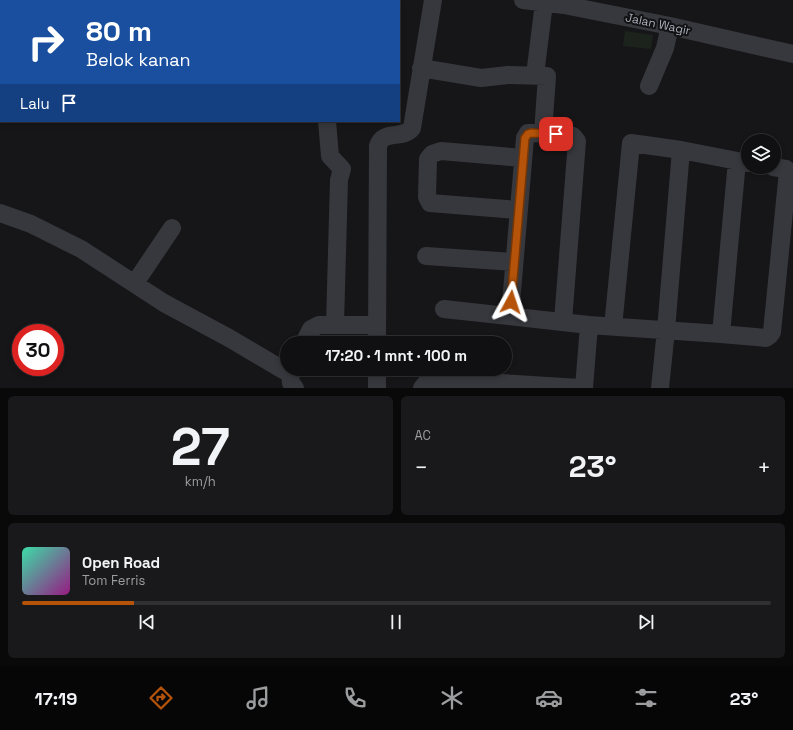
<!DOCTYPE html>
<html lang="id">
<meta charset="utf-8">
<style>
:root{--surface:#101012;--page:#19191b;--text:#f1f3f6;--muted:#9c9d9f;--line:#303032;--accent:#b45309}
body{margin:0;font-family:"Space Grotesk",sans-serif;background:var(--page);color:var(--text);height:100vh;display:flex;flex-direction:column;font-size:15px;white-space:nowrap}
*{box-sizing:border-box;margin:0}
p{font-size:13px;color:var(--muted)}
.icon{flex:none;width:22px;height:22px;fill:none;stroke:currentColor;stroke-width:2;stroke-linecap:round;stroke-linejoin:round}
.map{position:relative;height:388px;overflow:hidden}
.drawer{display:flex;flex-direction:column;gap:8px;padding:8px;background:#09090a;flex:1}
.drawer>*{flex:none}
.guide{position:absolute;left:0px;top:0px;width:400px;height:122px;box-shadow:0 2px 6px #0003,0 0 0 1px var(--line);background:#1a4fa0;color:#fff;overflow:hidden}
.fabs{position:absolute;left:741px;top:134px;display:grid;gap:8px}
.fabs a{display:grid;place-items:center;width:40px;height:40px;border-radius:50%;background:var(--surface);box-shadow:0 2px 6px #0003,0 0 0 1px var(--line);font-size:20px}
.speed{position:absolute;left:12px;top:324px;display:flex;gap:8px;font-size:20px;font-weight:700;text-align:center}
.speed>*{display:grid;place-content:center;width:52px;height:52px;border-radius:50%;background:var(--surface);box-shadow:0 2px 6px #0003,0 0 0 1px var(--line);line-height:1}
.speed .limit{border:6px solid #d22;background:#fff;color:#111}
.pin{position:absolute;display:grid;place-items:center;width:34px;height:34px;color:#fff;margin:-17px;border-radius:8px;box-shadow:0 2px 6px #0006}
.me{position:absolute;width:44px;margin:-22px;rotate:5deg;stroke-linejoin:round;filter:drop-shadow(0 0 3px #0008)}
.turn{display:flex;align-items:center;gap:14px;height:84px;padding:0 20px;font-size:18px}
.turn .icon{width:52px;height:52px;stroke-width:2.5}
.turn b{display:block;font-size:28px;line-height:34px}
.then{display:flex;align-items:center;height:38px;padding:0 20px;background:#0003;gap:8px;font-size:15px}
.big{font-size:30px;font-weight:700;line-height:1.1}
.drawer .tile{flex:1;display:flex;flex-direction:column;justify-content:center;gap:6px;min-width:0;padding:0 14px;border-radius:6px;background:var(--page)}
.drawer .dial{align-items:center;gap:0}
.dial b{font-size:52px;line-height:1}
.song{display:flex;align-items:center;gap:12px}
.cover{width:48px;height:48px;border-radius:6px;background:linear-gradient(135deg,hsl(160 70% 55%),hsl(310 70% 35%))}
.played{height:4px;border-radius:2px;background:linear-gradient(90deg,var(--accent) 15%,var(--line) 15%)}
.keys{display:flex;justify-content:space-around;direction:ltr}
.heat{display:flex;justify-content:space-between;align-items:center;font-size:22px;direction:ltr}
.drawer .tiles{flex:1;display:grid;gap:8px;grid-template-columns:1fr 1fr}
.tile:last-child{grid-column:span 2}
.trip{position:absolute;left:280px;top:336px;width:232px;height:40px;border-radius:20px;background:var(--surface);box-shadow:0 2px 6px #0003,0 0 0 1px var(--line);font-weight:700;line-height:40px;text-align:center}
.tab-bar{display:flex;height:64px;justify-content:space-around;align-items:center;background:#060607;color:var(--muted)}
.tab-bar .icon{width:28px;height:28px}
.tab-bar .active{color:var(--accent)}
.tab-bar b{font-size:18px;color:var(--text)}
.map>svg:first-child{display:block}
</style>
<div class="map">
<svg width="793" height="388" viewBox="0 0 793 388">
<rect width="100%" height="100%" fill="#161618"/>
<path fill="#1c231d" d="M625 31 653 35 651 49 623 46Z"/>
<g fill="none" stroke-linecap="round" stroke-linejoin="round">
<path stroke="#37383d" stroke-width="18" d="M36 0 39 1
M523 0 564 5 670 26 793 54
M345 1V0
M0 2 1 0
M0 43 1 44
M421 68 481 78 508 75 547 76 543 133
M535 75 544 3
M649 86 665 48 670 26
M0 98H1
M327 121 330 156 342 169 339 180 335 324
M518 210 430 203 427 197 428 159 432 154 441 151 523 158
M0 213 31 224 81 249 164 303 229 338 290 374 291 383 295 388
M426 256 514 262
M135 283 172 228
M444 309 589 325 721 334 766 338 770 335 772 332 788 171 786 169 773 167
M510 315 525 138 528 133H531L569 135 573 136 577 141 563 321
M613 327 631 143 681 150 748 163
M721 334 737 161
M304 343 311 329 319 325H377
M377 343 378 146C383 129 403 140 412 128L433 0
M377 388V369
M422 388 427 382 436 379 580 388
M584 388 589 325
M660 388 666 330 681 150"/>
</g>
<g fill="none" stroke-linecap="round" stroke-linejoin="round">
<defs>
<path id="route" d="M511 302 525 138 528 134 531 133 556 134"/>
</defs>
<use href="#route" stroke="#753606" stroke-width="10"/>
<use href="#route" stroke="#b45309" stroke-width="7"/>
</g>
<g text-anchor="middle" stroke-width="4" stroke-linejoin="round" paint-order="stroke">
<g font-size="12" fill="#a8adb8" stroke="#111113">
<text transform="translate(658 24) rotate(12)" y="4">Jalan Wagir</text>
</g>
</g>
</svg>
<div class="fabs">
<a><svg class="icon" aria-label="layers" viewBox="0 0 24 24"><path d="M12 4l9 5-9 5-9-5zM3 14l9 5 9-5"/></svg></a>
</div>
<div class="speed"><div class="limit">30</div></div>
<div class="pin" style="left:556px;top:134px;background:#d93025"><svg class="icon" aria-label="arrive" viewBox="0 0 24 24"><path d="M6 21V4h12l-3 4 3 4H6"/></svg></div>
<svg class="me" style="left:511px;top:302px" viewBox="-20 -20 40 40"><path d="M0-17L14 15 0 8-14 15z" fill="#b45309" stroke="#fff" stroke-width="4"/></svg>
<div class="trip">17:20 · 1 mnt · 100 m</div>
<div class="guide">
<div class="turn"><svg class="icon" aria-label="right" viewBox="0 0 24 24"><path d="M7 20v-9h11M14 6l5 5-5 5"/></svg><div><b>80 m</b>Belok kanan</div></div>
<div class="then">Lalu<svg class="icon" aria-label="arrive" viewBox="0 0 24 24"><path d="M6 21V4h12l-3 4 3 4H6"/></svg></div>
</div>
</div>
<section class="drawer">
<div class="tiles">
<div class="tile dial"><b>27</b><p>km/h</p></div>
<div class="tile"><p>AC</p>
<div class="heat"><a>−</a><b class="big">23°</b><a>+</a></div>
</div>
<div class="tile">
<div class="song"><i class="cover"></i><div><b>Open Road</b><p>Tom Ferris</p></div></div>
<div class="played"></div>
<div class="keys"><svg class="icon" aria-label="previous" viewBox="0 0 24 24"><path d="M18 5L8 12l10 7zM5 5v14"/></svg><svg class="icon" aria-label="pause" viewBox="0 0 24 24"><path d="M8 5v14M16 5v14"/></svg><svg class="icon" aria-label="next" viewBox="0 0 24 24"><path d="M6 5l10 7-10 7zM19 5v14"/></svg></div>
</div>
</div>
</section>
<nav class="tab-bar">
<b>17:19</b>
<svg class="icon active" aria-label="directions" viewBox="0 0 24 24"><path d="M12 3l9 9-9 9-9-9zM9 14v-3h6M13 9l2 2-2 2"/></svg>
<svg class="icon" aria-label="music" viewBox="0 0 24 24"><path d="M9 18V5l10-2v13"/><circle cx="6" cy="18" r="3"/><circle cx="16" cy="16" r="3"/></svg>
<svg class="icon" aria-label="phone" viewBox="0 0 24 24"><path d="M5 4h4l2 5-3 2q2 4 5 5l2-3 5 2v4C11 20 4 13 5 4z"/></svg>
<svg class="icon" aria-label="climate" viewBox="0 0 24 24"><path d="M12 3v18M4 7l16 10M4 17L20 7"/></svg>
<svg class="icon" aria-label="car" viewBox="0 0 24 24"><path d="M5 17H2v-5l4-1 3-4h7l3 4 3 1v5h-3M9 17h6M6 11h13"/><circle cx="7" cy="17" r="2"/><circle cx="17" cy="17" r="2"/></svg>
<svg class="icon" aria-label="filters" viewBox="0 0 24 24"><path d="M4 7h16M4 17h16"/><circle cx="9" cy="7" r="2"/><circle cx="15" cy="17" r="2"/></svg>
<b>23°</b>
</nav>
